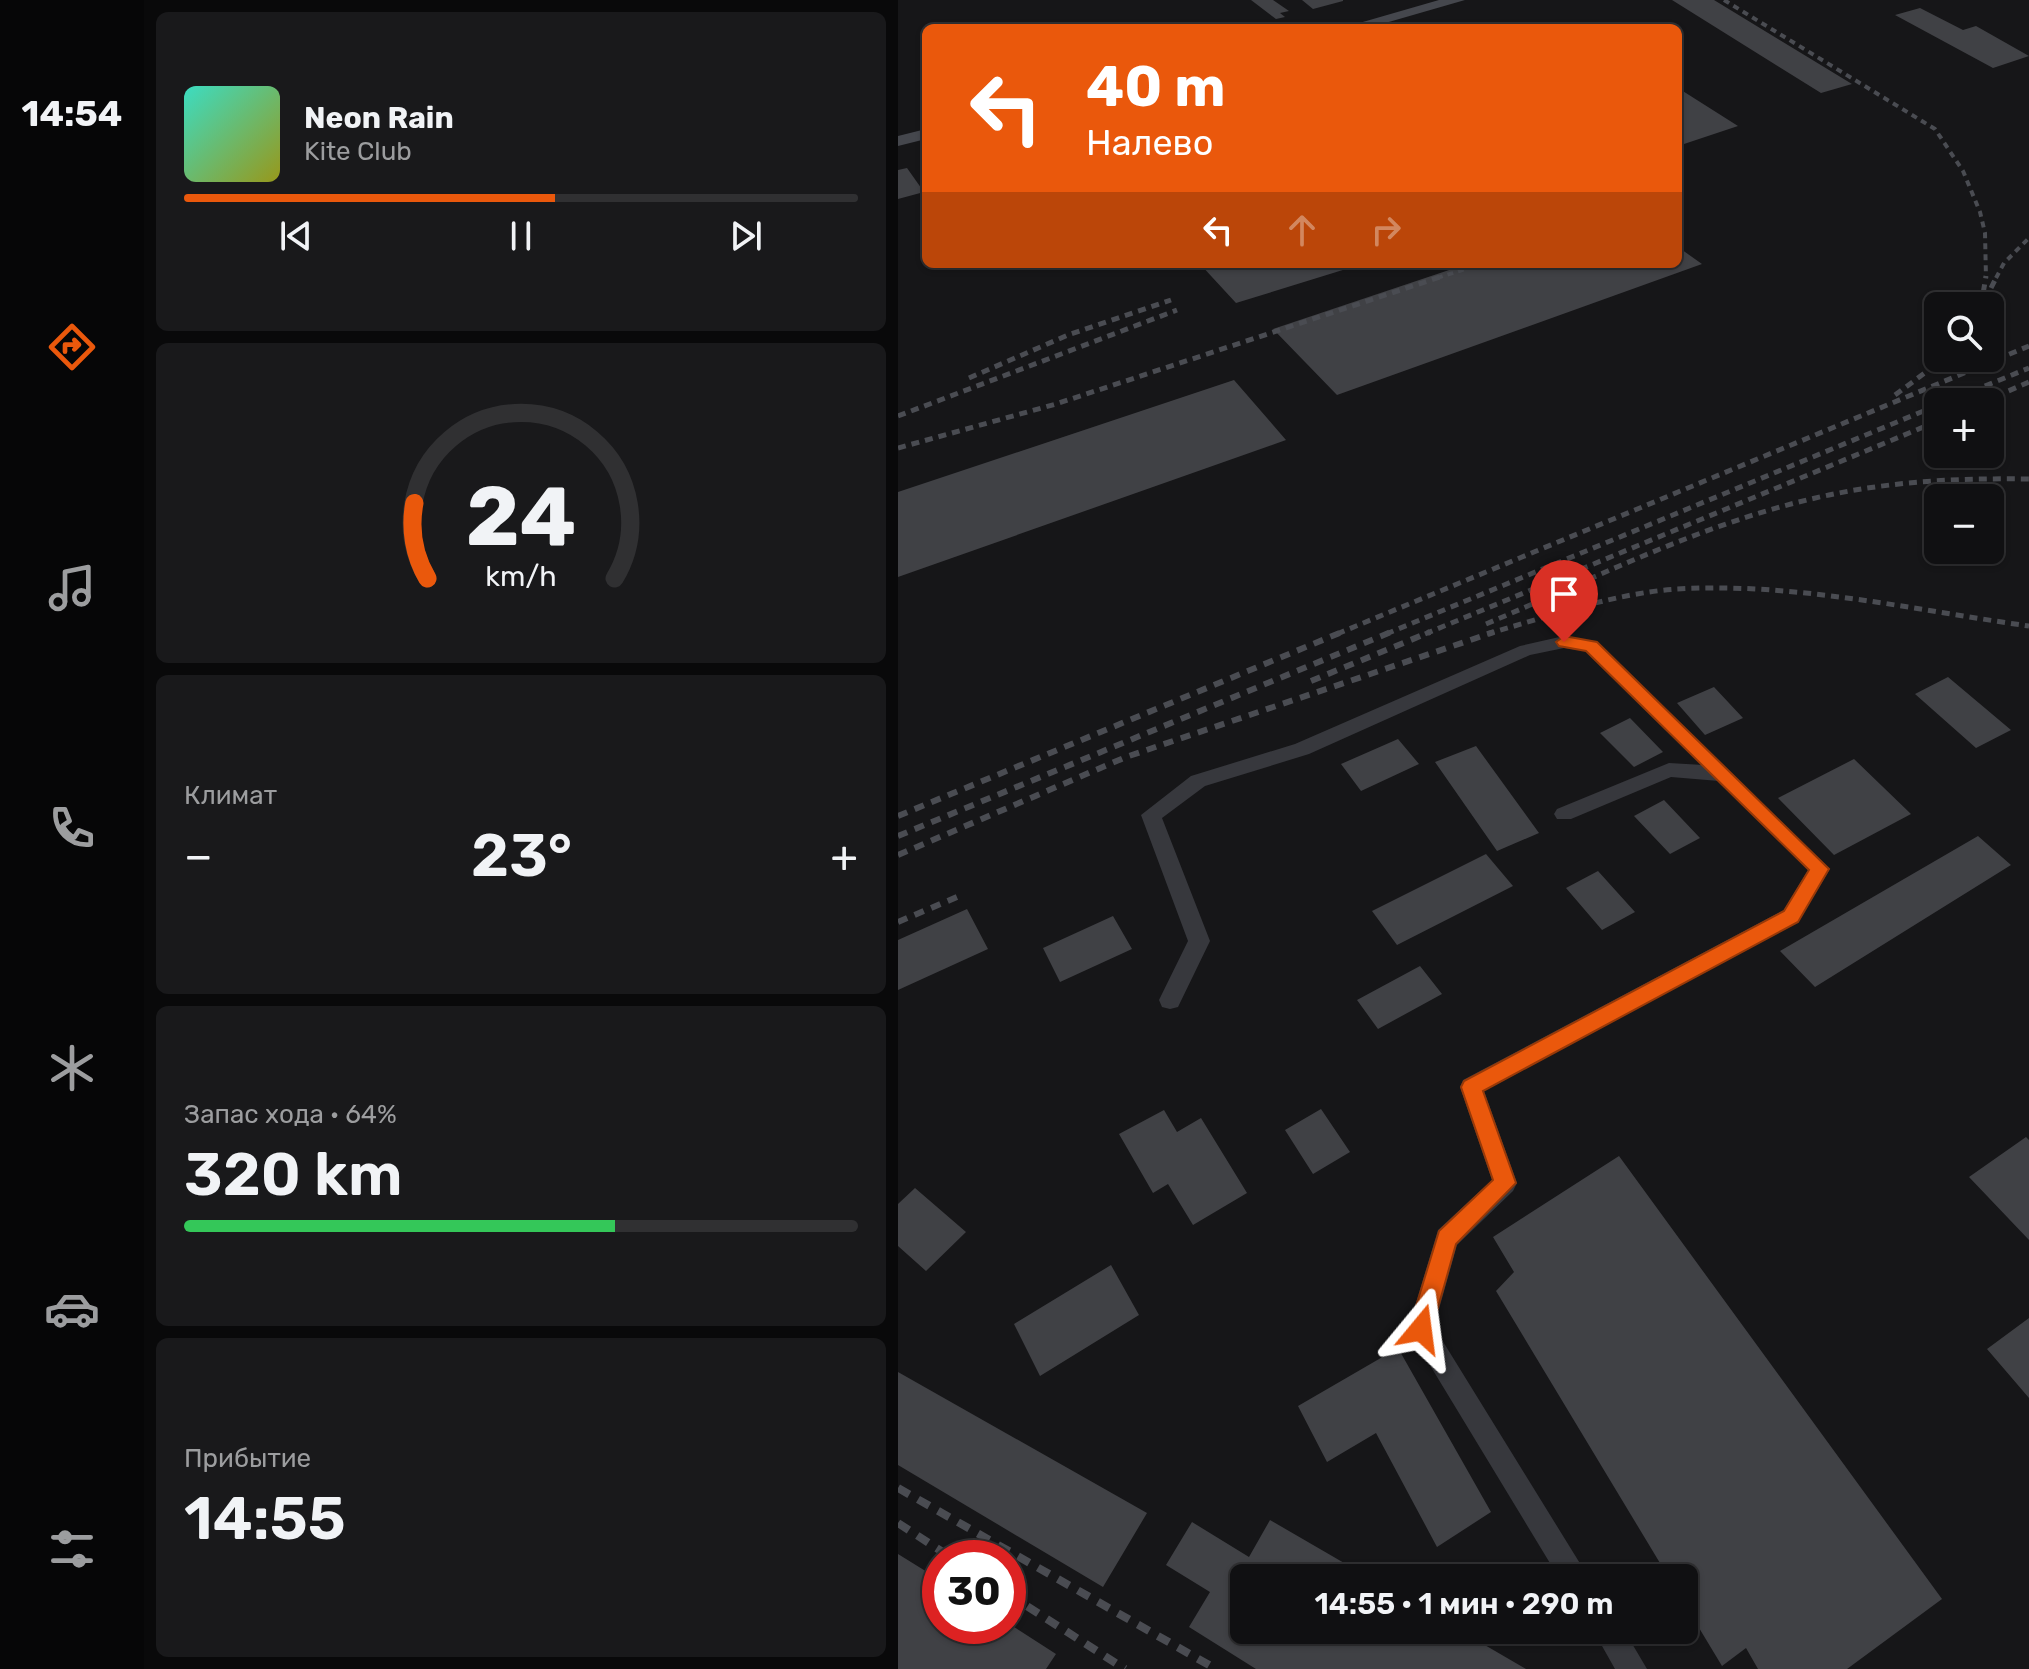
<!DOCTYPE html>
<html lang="ru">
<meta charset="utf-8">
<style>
:root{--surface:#101012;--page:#19191b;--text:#f1f3f6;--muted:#9c9d9f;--line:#303032;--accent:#ea580c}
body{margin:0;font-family:Rubik,sans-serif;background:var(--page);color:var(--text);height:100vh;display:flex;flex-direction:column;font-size:30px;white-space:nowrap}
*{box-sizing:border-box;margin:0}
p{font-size:26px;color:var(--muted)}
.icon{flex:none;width:44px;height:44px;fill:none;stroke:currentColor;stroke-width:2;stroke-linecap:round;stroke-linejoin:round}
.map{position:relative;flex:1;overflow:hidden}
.sheet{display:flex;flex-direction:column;gap:12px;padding:12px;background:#09090a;width:754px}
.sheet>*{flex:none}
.banner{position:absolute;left:24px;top:24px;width:760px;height:244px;border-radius:12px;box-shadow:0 2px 6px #0004,0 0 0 2px var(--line);background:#ea580c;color:#fff;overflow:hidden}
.tools{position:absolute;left:1026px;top:292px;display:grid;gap:16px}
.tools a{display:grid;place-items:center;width:80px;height:80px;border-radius:12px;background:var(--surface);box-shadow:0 2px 6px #0004,0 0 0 2px var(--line);font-size:40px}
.speed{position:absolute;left:24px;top:1540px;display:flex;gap:16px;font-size:40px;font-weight:700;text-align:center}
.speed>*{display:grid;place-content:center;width:104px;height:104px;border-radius:50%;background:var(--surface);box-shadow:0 2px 6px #0004,0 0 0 2px var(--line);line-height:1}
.speed .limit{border:12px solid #d22;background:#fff;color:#111}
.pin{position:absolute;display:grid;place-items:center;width:68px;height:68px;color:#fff;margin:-82px -34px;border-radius:50% 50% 50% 0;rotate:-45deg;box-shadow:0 0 8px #0007}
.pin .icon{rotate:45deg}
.me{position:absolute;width:88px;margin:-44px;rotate:16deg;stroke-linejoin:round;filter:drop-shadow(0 0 6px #0008)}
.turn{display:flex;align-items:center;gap:28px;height:168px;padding:0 32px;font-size:36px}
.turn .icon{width:104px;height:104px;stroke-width:2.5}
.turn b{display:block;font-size:56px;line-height:68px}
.lanes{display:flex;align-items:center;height:76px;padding:0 32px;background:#0003;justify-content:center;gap:40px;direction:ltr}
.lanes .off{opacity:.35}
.big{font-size:60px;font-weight:600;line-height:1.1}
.sheet .tile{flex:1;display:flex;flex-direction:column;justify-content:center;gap:12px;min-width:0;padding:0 28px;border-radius:12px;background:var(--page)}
.sheet .dial{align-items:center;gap:0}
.dial svg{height:208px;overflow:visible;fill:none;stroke:var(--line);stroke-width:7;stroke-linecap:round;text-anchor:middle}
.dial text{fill:var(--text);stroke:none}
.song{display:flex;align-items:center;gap:24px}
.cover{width:96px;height:96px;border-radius:12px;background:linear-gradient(135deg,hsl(170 70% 55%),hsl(60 70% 35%))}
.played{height:8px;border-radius:4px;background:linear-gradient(90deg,var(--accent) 55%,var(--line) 55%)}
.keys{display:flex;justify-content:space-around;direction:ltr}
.heat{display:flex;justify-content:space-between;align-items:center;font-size:44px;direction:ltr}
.charge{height:12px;border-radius:6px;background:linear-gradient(90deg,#34c759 64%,var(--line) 0)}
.trip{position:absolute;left:332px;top:1564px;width:468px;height:80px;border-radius:12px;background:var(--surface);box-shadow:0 2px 6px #0004,0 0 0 2px var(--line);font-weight:600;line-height:80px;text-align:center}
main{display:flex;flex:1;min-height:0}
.tabs{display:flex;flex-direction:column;width:144px;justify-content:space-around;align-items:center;background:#060607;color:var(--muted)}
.tabs .icon{width:56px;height:56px}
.tabs .current{color:var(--accent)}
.tabs b{font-size:36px;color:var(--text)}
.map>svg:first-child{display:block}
</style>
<main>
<nav class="tabs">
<b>14:54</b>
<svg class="icon current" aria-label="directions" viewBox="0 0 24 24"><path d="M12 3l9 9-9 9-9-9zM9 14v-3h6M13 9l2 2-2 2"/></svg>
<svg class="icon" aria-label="music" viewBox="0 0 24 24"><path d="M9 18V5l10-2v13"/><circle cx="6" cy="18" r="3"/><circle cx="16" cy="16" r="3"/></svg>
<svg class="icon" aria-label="phone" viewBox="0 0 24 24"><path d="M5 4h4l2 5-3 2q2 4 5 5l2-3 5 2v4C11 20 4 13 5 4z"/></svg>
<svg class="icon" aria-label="climate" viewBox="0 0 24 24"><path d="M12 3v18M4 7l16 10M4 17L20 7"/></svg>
<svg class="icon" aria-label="car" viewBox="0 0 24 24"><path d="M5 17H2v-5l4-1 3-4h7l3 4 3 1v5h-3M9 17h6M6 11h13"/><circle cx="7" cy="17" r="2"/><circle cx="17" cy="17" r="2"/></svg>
<svg class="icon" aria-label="filters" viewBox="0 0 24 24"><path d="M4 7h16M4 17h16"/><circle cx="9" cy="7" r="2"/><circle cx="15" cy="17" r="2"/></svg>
</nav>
<section class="sheet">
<div class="tile">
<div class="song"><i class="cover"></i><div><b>Neon Rain</b><p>Kite Club</p></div></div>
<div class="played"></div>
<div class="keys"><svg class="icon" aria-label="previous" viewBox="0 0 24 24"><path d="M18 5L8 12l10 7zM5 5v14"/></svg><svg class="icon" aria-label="pause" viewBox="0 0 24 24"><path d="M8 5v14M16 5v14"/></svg><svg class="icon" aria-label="next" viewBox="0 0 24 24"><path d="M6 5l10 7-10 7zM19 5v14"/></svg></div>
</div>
<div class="tile dial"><svg viewBox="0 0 100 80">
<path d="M14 69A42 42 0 1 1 86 69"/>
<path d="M14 69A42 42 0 0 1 9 40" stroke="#ea580c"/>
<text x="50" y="56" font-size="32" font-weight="700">24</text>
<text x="50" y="72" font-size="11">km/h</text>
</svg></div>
<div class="tile"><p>Климат</p>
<div class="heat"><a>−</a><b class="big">23°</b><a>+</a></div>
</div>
<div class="tile"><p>Запас хода · 64%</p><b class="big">320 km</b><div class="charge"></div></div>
<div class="tile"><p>Прибытие</p><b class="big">14:55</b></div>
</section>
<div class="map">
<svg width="1131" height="1669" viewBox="0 0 1131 1669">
<rect width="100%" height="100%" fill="#161618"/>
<path fill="#404145" d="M353 0H375L391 11 382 13 387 17 378 19Z
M404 0H445V1L415 9Z
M774 0H816L954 84 923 93Z
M1022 8 1065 30 1078 26 1131 56 1095 68 997 15Z
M780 88 840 126 780 146Z
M9 168 26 192 0 199V170Z
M780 247 804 264 439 395 375 329 569 264H780Z
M302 264H461V265L338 303Z
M336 380 388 440 0 577V492Z
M1050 677 1113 730 1078 748 1017 694Z
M816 687 845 718 807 735 779 703Z
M732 718 765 752 736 767 702 733Z
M500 739 521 764 463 791 443 764Z
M578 746 641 833 599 851 537 762Z
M956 759 1013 814 936 855 880 798Z
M766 800 802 838 772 854 736 816Z
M1080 836 1113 865 917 987 882 951Z
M588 854 615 886 499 945 474 911Z
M700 871 737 912 704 930 668 888Z
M69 909 90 949 0 990V940Z
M215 916 234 949 162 982 145 948Z
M522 966 544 994 480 1029 459 1000Z
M423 1109 452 1152 415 1174 387 1130Z
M266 1110 279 1132 303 1118 349 1193 295 1225 270 1184 255 1193 221 1134Z
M1128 1137 1131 1140V1240L1071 1177Z
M721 1156 1044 1599 949 1669H860L848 1648 824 1666 786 1603V1578H771L598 1291 616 1272 595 1237Z
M17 1188 68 1232 28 1271 0 1246V1204Z
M213 1265 241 1315 142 1376 116 1324Z
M1131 1318V1398L1089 1349Z
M500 1348 593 1512 539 1547 478 1433 429 1462 400 1406Z
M0 1372 249 1513 205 1587 0 1465Z
M372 1520 472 1578H346V1630H561L628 1669H358L291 1627 312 1592 268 1565 294 1522 351 1557Z
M0 1554 42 1580V1626L110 1623 158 1654 148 1669H0Z"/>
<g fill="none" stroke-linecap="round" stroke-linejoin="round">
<path fill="#37383d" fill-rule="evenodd" d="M666 636 699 642 932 869 900 922 586 1091 619 1183 615 1191 559 1245 536 1327 691 1578H661L510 1329 540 1230 594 1180 562 1087 565 1080 886 910 910 870 821 781 773 777 673 819H659L656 814 659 809 771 763 805 765 688 651 666 648 632 655 411 754 307 786 264 818 312 941 280 1007 272 1009 264 1007 261 1000 290 941 243 815 293 776 397 744 622 646Z
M695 1630H726L749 1669H717Z"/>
<path fill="#45474d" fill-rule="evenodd" d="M541 0H567L470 28H444Z
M28 129V139L0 146V136Z"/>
<path stroke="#4a4c52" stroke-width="4" stroke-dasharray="6 5" stroke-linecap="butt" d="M826 0 1037 129 1065 171 1082 212 1087 233 1088 278
M539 278 583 264
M1098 278 1106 263 1131 238"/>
<path stroke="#4a4c52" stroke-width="5" stroke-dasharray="8 6" stroke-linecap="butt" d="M1093 288 1099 276
M1083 306 1088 276
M71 378 170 335 273 300
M997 395 1047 358
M1048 402 1131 368
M1085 402 1131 382
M0 416 279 310
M0 448 158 404 545 276
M588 624C700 577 811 520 931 495 997 481 1064 478 1131 479
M439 634 1131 346
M488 634 1040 405
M527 634 1040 421
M589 634C649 617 717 593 779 589 896 582 1016 610 1131 626"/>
<path stroke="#4a4c52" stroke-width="6" stroke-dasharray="10 8" stroke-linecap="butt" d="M413 681 532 632
M0 816 444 632
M0 836 493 632
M0 855 228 757 596 632
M0 922 66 894"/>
<path stroke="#4a4c52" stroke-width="8" stroke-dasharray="13 10" stroke-linecap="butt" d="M0 1488 318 1669
M0 1523 54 1558
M110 1594 227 1669"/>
</g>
<path fill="#ea580c" stroke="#983908" stroke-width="2" d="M666 636 699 642 931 869 900 922 585 1091 618 1183 558 1244 534 1329 531 1337 523 1340 514 1337 511 1329 541 1231 595 1180 563 1087 566 1081 886 911 911 870 688 651 661 646 658 642Z"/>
</svg>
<div class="tools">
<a><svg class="icon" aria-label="search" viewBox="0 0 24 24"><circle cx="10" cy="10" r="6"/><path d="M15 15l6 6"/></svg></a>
<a>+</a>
<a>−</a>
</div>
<div class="speed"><div class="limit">30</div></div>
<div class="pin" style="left:666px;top:642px;background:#d93025"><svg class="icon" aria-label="arrive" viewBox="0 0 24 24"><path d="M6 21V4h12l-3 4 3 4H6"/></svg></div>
<svg class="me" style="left:523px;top:1329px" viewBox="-20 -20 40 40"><path d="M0-17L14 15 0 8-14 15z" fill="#ea580c" stroke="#fff" stroke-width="4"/></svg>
<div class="trip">14:55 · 1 мин · 290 m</div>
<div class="banner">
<div class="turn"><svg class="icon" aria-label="left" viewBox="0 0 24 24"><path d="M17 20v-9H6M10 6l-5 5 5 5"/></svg><div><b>40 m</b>Налево</div></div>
<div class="lanes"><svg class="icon" aria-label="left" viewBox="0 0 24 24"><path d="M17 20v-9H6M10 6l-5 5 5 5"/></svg><svg class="icon off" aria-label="ahead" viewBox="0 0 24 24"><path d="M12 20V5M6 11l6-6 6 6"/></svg><svg class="icon off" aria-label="right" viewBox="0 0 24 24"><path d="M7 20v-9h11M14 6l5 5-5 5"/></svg></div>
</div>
</div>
</main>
